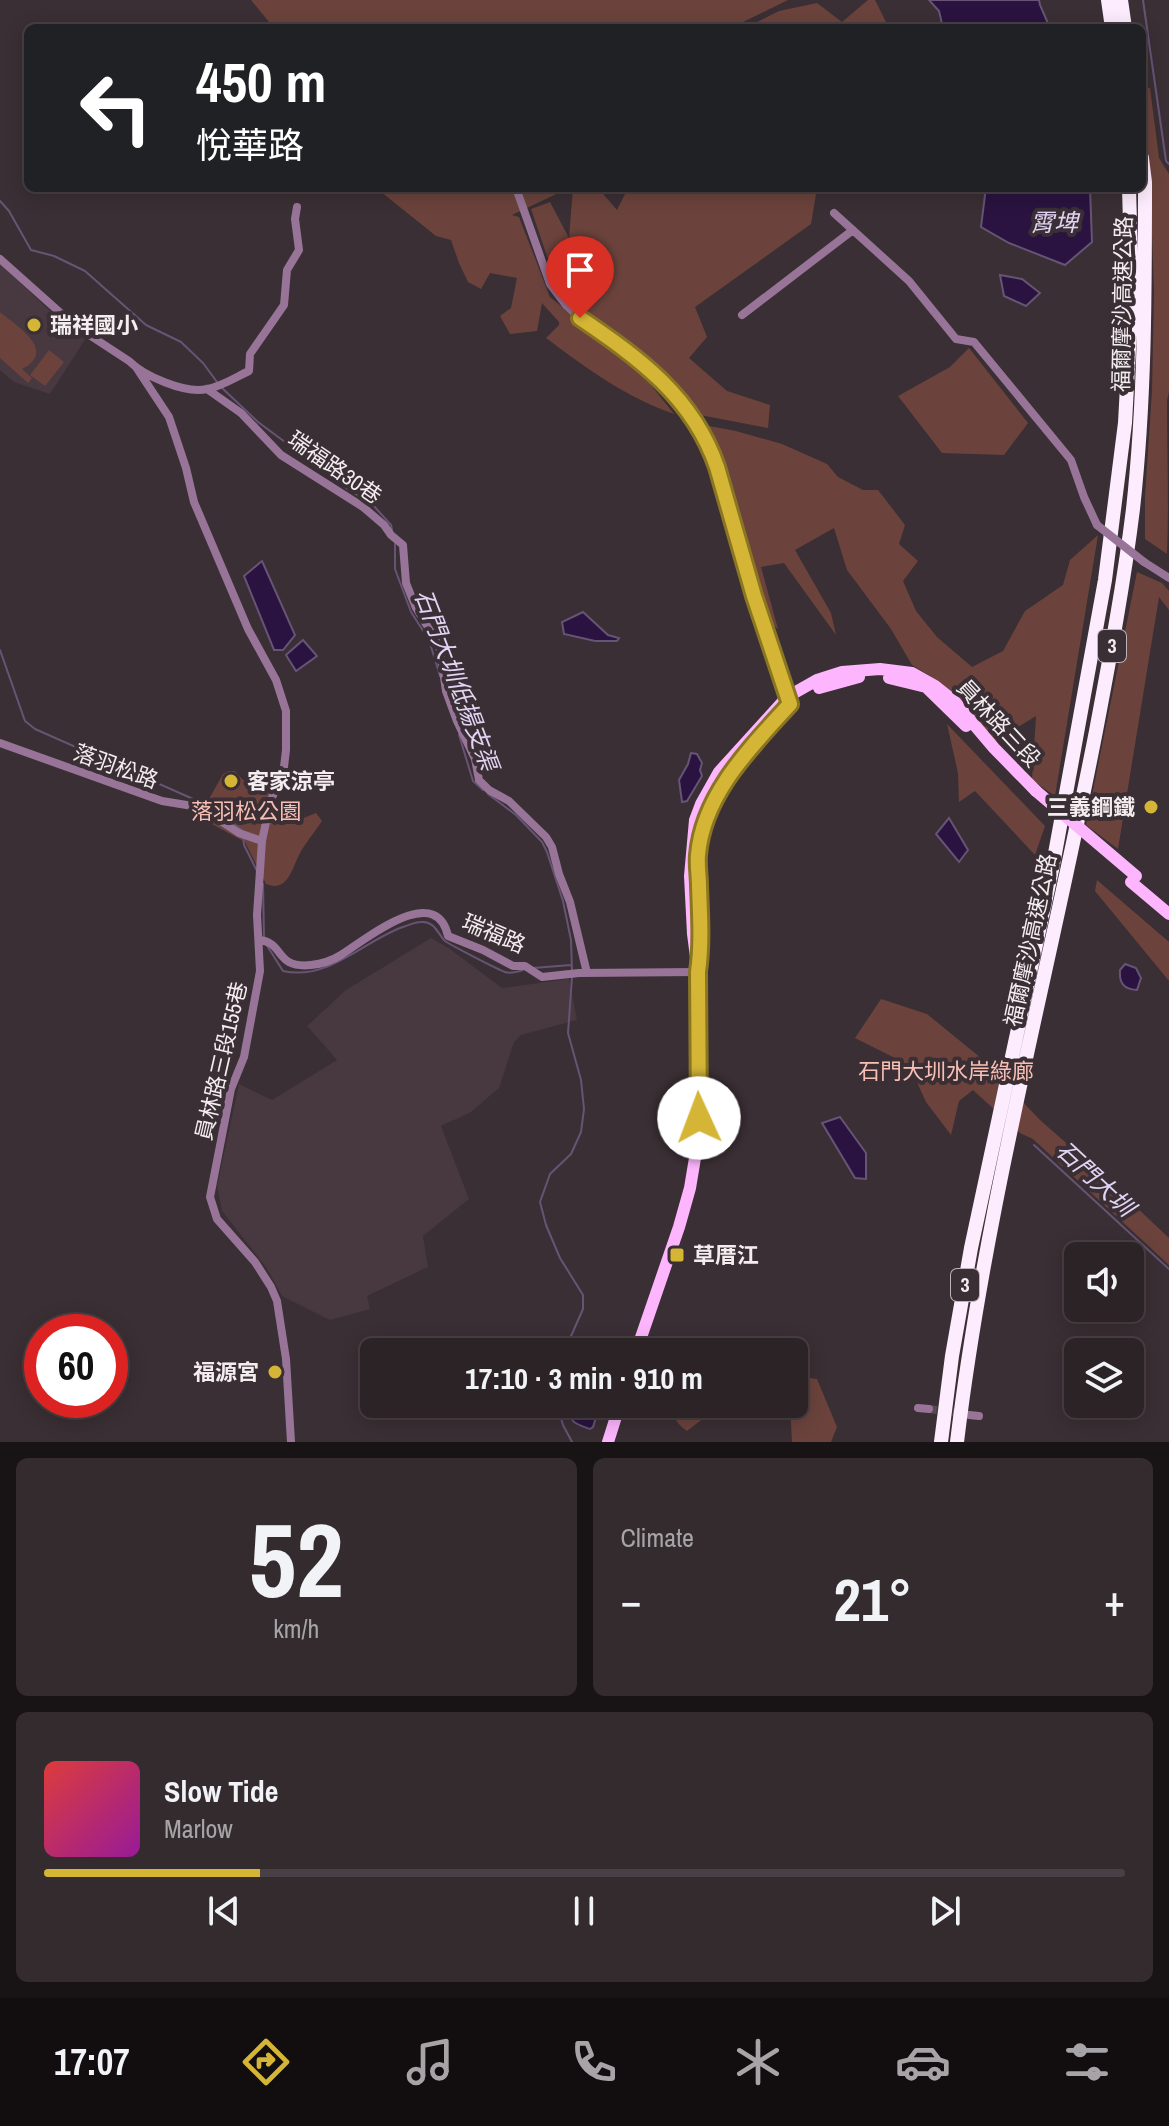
<!DOCTYPE html>
<meta charset="utf-8">
<style>
:root{--surface:#2c2327;--page:#342b2f;--text:#f1f3f6;--muted:#a6a4a7;--line:#484044;--accent:#d4b535}
body{margin:0;font-family:"Archivo Narrow","Noto Sans TC",sans-serif;background:var(--page);color:var(--text);height:100vh;display:flex;flex-direction:column;font-size:30px;white-space:nowrap}
*{box-sizing:border-box;margin:0}
p{font-size:26px;color:var(--muted)}
.icon{flex:none;width:44px;height:44px;fill:none;stroke:currentColor;stroke-width:2;stroke-linecap:round;stroke-linejoin:round}
.map{position:relative;height:1442px;overflow:hidden}
.details{display:flex;flex-direction:column;gap:16px;padding:16px;background:#181315;flex:1}
.details>*{flex:none}
.banner{position:absolute;left:24px;top:24px;width:1122px;height:168px;border-radius:12px;box-shadow:0 4px 20px #0003,0 0 0 2px var(--line);background:#202124;color:#fff;overflow:hidden}
.fabs{position:absolute;left:1064px;top:1242px;display:grid;gap:16px}
.fabs a{display:grid;place-items:center;width:80px;height:80px;border-radius:12px;background:var(--surface);box-shadow:0 4px 20px #0003,0 0 0 2px var(--line);font-size:40px}
.speed{position:absolute;left:24px;top:1314px;display:flex;gap:16px;font-size:40px;font-weight:700;text-align:center}
.speed>*{display:grid;place-content:center;width:104px;height:104px;border-radius:50%;background:var(--surface);box-shadow:0 4px 20px #0003,0 0 0 2px var(--line);line-height:1}
.speed .limit{border:12px solid #d22;background:#fff;color:#111}
.pin{position:absolute;display:grid;place-items:center;width:68px;height:68px;color:#fff;margin:-82px -34px;border-radius:50% 50% 50% 0;rotate:-45deg;box-shadow:0 0 8px #0007}
.pin .icon{rotate:45deg}
.me{position:absolute;width:88px;margin:-44px;rotate:358deg;stroke-linejoin:round;filter:drop-shadow(0 0 6px #0008)}
.turn{display:flex;align-items:center;gap:28px;height:168px;padding:0 40px;font-size:36px}
.turn .icon{width:104px;height:104px;stroke-width:2.5}
.turn b{display:block;font-size:56px;line-height:68px}
.big{font-size:60px;font-weight:700;line-height:1.1}
.details .card{flex:1;display:flex;flex-direction:column;justify-content:center;gap:12px;min-width:0;padding:0 28px;border-radius:12px;background:var(--page)}
.details .dial{align-items:center;gap:0}
.dial b{font-size:104px;line-height:1}
.song{display:flex;align-items:center;gap:24px}
.cover{width:96px;height:96px;border-radius:12px;background:linear-gradient(135deg,hsl(0 70% 55%),hsl(300 70% 35%))}
.played{height:8px;border-radius:4px;background:linear-gradient(90deg,var(--accent) 20%,var(--line) 20%)}
.keys{display:flex;justify-content:space-around;direction:ltr}
.heat{display:flex;justify-content:space-between;align-items:center;font-size:44px;direction:ltr}
.details .tiles{flex:1;display:grid;gap:16px;grid-template-columns:1fr 1fr}
.card:last-child{grid-column:span 2}
.trip{position:absolute;left:360px;top:1338px;width:448px;height:80px;border-radius:12px;background:var(--surface);box-shadow:0 4px 20px #0003,0 0 0 2px var(--line);font-weight:700;line-height:80px;text-align:center}
.menu{display:flex;height:128px;justify-content:space-around;align-items:center;background:#120e10;color:var(--muted)}
.menu .icon{width:56px;height:56px}
.menu .current{color:var(--accent)}
.menu b{font-size:36px;color:var(--text)}
.map>svg:first-child{display:block}
</style>
<div class="map">
<svg width="1169" height="1442" viewBox="0 0 1169 1442">
<rect width="100%" height="100%" fill="#3a2f34"/>
<path fill="#483840" d="M0 263 51 312 86 338 50 394 14 382 0 370Z
M431 938 450 949 502 988 569 979 577 1020 521 1035 514 1042 499 1088 471 1112 441 1126 469 1199 423 1236 428 1267 367 1296 370 1309 330 1320 282 1296 266 1267 222 1211 217 1186 239 1084 272 1100 337 1060 307 1026 346 990Z"/>
<path fill="#6b433c" d="M251 0H788L731 28H274Z
M868 0H875L889 28H745L779 11 817 3 842 22Z
M1142 87 1150 88 1159 158 1169 174V392L1167 400C1167 452 1169 503 1167 554L1145 539V496L1152 391 1154 292 1150 176Z
M376 188H569L512 215 519 217 550 297 636 366 674 414C627 398 586 368 546 338L559 325V322L542 303 537 331 510 334 500 316 511 308 517 278 490 273 481 289 468 282 459 263 451 240 436 236Z
M573 188H598L617 210 628 188H817L811 224 695 307 707 337 689 358 727 391 770 405 768 428 700 415 665 373 566 298 550 265 531 209 550 202 569 238Z
M0 312C17 326 58 351 22 369L32 378 28 383 0 358Z
M969 348 1028 423 1004 455 942 453 898 396 950 367Z
M49 350 64 362 45 386 30 375Z
M709 426 736 431 782 444 827 464 838 477 863 490H878L905 525 899 544 918 561 903 581 916 611 937 637 972 667 1003 651 1025 611 1063 585 1070 560 1098 535 1055 796 1032 780 1036 716 992 743 930 676 912 665 891 629 847 570 834 528 795 550 831 613 836 635 784 563 761 567 778 629 766 619 703 427Z
M1137 572 1162 583 1169 591V610L1159 597 1118 849 1086 825Z
M947 724 1045 826 1035 855 975 791 959 802 958 773Z
M229 771H235L243 780 249 782 265 780 269 782 272 788 274 801 289 824 316 813 322 821C315 832 306 842 300 853 292 868 288 893 266 884L245 842 199 817 223 774Z
M1097 880 1169 942V981L1095 891Z
M881 999 927 1014 981 1058 1040 1120 1098 1171 1169 1238V1265L1033 1139 1020 1133 973 1090 959 1101 951 1135 926 1102 916 1080 895 1058 855 1038Z
M794 1376 817 1379 837 1427 831 1442H792L790 1404H794Z
M676 1404H708L713 1411 687 1431C676 1423 672 1417 676 1404Z"/>
<path fill="#2a1340" stroke="#675475" stroke-width="2" d="M929 0H1039L1040 5 1050 28H943L939 11Z
M984 188H1090L1092 242 1065 265 1009 243 981 227 985 195Z
M1000 275 1022 279 1040 293 1026 306 1004 296Z
M262 561 295 635 283 650H274L244 576Z
M583 612 608 635 619 638 617 641H595L564 634 562 622Z
M303 640 317 656 296 671 286 655Z
M691 753 697 754 702 763 700 770 702 776 687 801 682 802 679 780 688 764Z
M949 818 968 850 959 862 936 834Z
M1125 964 1136 968 1141 978 1137 990C1124 989 1119 984 1120 970Z
M840 1117 866 1153V1179L855 1178 822 1123Z
M568 1404H600L593 1427 590 1429C573 1423 570 1423 568 1404Z"/>
<g fill="none" stroke-linecap="round" stroke-linejoin="round">
<path stroke="#675475" stroke-width="2" d="M1143 0 1166 161 1169 164
M0 201 9 211 31 250 54 256 85 271 146 325 181 342 203 363 217 382
M221 387 258 422 285 442 325 464 343 486 373 505 391 525 392 530
M395 544V569L411 612 429 640 440 676
M0 650 25 721 35 729 200 802 242 830
M459 735 473 781 483 790
M488 794 516 815 542 842 547 852 563 901 571 940 572 971
M243 836 244 845 257 871
M263 884 264 937
M266 944 283 971C329 981 363 941 403 927 409 925 415 922 421 922 434 921 437 932 444 940 446 943 499 970 505 972 511 974 517 972 523 970
M533 968 571 965
M1034 1145 1169 1269
M564 1352 583 1309V1295L560 1258 546 1225 540 1202 550 1174 571 1154 581 1132 584 1109 581 1080 568 1033 572 977
M557 1404 563 1425 572 1442"/>
<path stroke="#564c50" stroke-width="8" stroke-dasharray="8 4" stroke-linecap="butt" d="M929 1409 964 1414"/>
<path stroke="#987598" stroke-width="8" d="M516 188 550 284 566 305 580 318 630 352 652 371 677 397 696 421 710 448 754 596 790 704
M834 213 909 281 956 339 974 342 1071 460 1084 497 1097 525
M0 259 74 325 129 361C144 376 185 394 207 389 221 387 236 377 249 371L250 354 284 305 287 270 299 250 295 219 297 207
M742 315 853 230
M136 367 169 417 186 468 194 502 248 629 276 680 286 711V750L284 767 270 803 262 841 257 915 260 971 244 1057 231 1089 210 1197 217 1219 255 1262 271 1287 277 1301 286 1359 291 1442
M207 389 241 413 281 455 363 507 384 525 391 535 403 545 406 583 416 608 439 645 446 691 457 721 475 759 479 780 489 790 509 801 546 837 552 847 559 874 570 902 587 973
M1144 562 1169 578
M0 743 162 801 199 807 239 833 262 841
M259 940C285 942 274 969 311 965 321 964 333 960 341 955 365 940 436 881 448 936L483 950 513 966H525L542 977 579 973 698 972
M918 1408 929 1409
M969 1415 979 1416"/>
<path stroke="#fdb6fd" stroke-width="12" d="M889 678 926 687 966 726
M819 688 859 677
M1131 882 1169 914
M701 926C700 903 697 879 698 857 700 799 745 755 781 714
M636 1352 679 1227 690 1188 697 1146 699 1118 698 972 693 934 690 876 695 820 701 804 719 772 787 697 817 680 842 672 880 669 912 673 935 686 955 702 994 748 1036 791
M608 1442 620 1404"/>
<path stroke="#fdecfd" stroke-width="14" d="M1108 0 1112 28
M1121 0 1125 28
M941 1442 952 1356 971 1248 1052 870 1105 580 1125 423 1132 293 1129 188
M957 1442C986 1202 1050 968 1096 731 1110 657 1124 583 1133 509 1145 400 1145 292 1145 182L1142 158"/>
<path stroke="#987598" stroke-width="8" d="M1097 525 1144 562"/>
<path stroke="#fdb6fd" stroke-width="12" d="M1036 791 1136 876"/>
</g>
<g fill="none" stroke-linecap="round" stroke-linejoin="round">
<defs>
<path id="route" d="M580 318C639 358 693 397 717 467L754 596 790 704C751 747 703 794 698 855 697 865 699 876 699 886 700 915 702 943 698 972L699 1118"/>
</defs>
<use href="#route" stroke="#8a7622" stroke-width="20"/>
<use href="#route" stroke="#d4b535" stroke-width="14"/>
</g>
<g fill="#d4b535" stroke="#3a2f34" stroke-width="3">
<circle cx="34" cy="325" r="8"/>
<circle cx="231" cy="781" r="8"/>
<circle cx="1151" cy="807" r="8"/>
<rect x="669" y="1247" width="16" height="16" rx="4"/>
<circle cx="275" cy="1372" r="8"/>
</g>
<g text-anchor="middle" stroke-width="8" stroke-linejoin="round" paint-order="stroke">
<g fill="#3a2f34" stroke="#bcb4b8" stroke-width="2">
<rect x="1098" y="630" width="28" height="32" rx="6"/>
<rect x="951" y="1269" width="28" height="32" rx="6"/>
</g>
<g font-size="20" font-weight="bold" fill="#f4edf0">
<text x="1112" y="653">3</text>
<text x="965" y="1292">3</text>
</g>
<g font-size="22" fill="#f4edf0" stroke="#3a2f34">
<text transform="translate(1122 304) rotate(-89)" y="8">福爾摩沙高速公路</text>
<text transform="translate(335 467) rotate(35)" y="8">瑞福路30巷</text>
<text transform="translate(999 723) rotate(47)" y="8">員林路三段</text>
<text transform="translate(116 766) rotate(20)" y="8">落羽松路</text>
<text transform="translate(494 933) rotate(23)" y="8">瑞福路</text>
<text transform="translate(1030 940) rotate(-78)" y="8">福爾摩沙高速公路</text>
<text transform="translate(221 1061) rotate(-77)" y="8">員林路三段155巷</text>
</g>
<g font-size="22" font-weight="bold" fill="#f4edf0" stroke="#3a2f34" text-anchor="start">
<text x="50" y="333">瑞祥國小</text>
<text x="247" y="789">客家涼亭</text>
<text x="1135" y="815" text-anchor="end">三義鋼鐵</text>
<text x="693" y="1263">草厝江</text>
<text x="259" y="1380" text-anchor="end">福源宮</text>
</g>
<g font-size="22" fill="#f8bfb4" stroke="#3a2f34">
<text x="246" y="819">落羽松公園</text>
<text x="946" y="1079">石門大圳水岸綠廊</text>
</g>
<g font-size="24" font-style="italic" fill="#e1d4f4" stroke="#3a2f34">
<text x="1054" y="231">霄埤</text>
<text transform="translate(456 680) rotate(69)" y="8">石門大圳低揚支渠</text>
<text transform="translate(1095 1179) rotate(43)" y="8">石門大圳</text>
</g>
</g>
</svg>
<div class="fabs">
<a><svg class="icon" aria-label="sound" viewBox="0 0 24 24"><path d="M4 9h4l5-4v14l-5-4H4zM17 9q2 3 0 6"/></svg></a>
<a><svg class="icon" aria-label="layers" viewBox="0 0 24 24"><path d="M12 4l9 5-9 5-9-5zM3 14l9 5 9-5"/></svg></a>
</div>
<div class="speed"><div class="limit">60</div></div>
<div class="pin" style="left:580px;top:318px;background:#d93025"><svg class="icon" aria-label="arrive" viewBox="0 0 24 24"><path d="M6 21V4h12l-3 4 3 4H6"/></svg></div>
<svg class="me" style="left:699px;top:1118px" viewBox="-20 -20 40 40"><circle r="19" fill="#fff"/><path d="M0-13L10 11 0 6-10 11z" fill="#d4b535"/></svg>
<div class="trip">17:10 · 3 min · 910 m</div>
<div class="banner">
<div class="turn"><svg class="icon" aria-label="left" viewBox="0 0 24 24"><path d="M17 20v-9H6M10 6l-5 5 5 5"/></svg><div><b>450 m</b>悅華路</div></div>
</div>
</div>
<section class="details">
<div class="tiles">
<div class="card dial"><b>52</b><p>km/h</p></div>
<div class="card"><p>Climate</p>
<div class="heat"><a>−</a><b class="big">21°</b><a>+</a></div>
</div>
<div class="card">
<div class="song"><i class="cover"></i><div><b>Slow Tide</b><p>Marlow</p></div></div>
<div class="played"></div>
<div class="keys"><svg class="icon" aria-label="previous" viewBox="0 0 24 24"><path d="M18 5L8 12l10 7zM5 5v14"/></svg><svg class="icon" aria-label="pause" viewBox="0 0 24 24"><path d="M8 5v14M16 5v14"/></svg><svg class="icon" aria-label="next" viewBox="0 0 24 24"><path d="M6 5l10 7-10 7zM19 5v14"/></svg></div>
</div>
</div>
</section>
<nav class="menu">
<b>17:07</b>
<svg class="icon current" aria-label="directions" viewBox="0 0 24 24"><path d="M12 3l9 9-9 9-9-9zM9 14v-3h6M13 9l2 2-2 2"/></svg>
<svg class="icon" aria-label="music" viewBox="0 0 24 24"><path d="M9 18V5l10-2v13"/><circle cx="6" cy="18" r="3"/><circle cx="16" cy="16" r="3"/></svg>
<svg class="icon" aria-label="phone" viewBox="0 0 24 24"><path d="M5 4h4l2 5-3 2q2 4 5 5l2-3 5 2v4C11 20 4 13 5 4z"/></svg>
<svg class="icon" aria-label="climate" viewBox="0 0 24 24"><path d="M12 3v18M4 7l16 10M4 17L20 7"/></svg>
<svg class="icon" aria-label="car" viewBox="0 0 24 24"><path d="M5 17H2v-5l4-1 3-4h7l3 4 3 1v5h-3M9 17h6M6 11h13"/><circle cx="7" cy="17" r="2"/><circle cx="17" cy="17" r="2"/></svg>
<svg class="icon" aria-label="filters" viewBox="0 0 24 24"><path d="M4 7h16M4 17h16"/><circle cx="9" cy="7" r="2"/><circle cx="15" cy="17" r="2"/></svg>
</nav>
